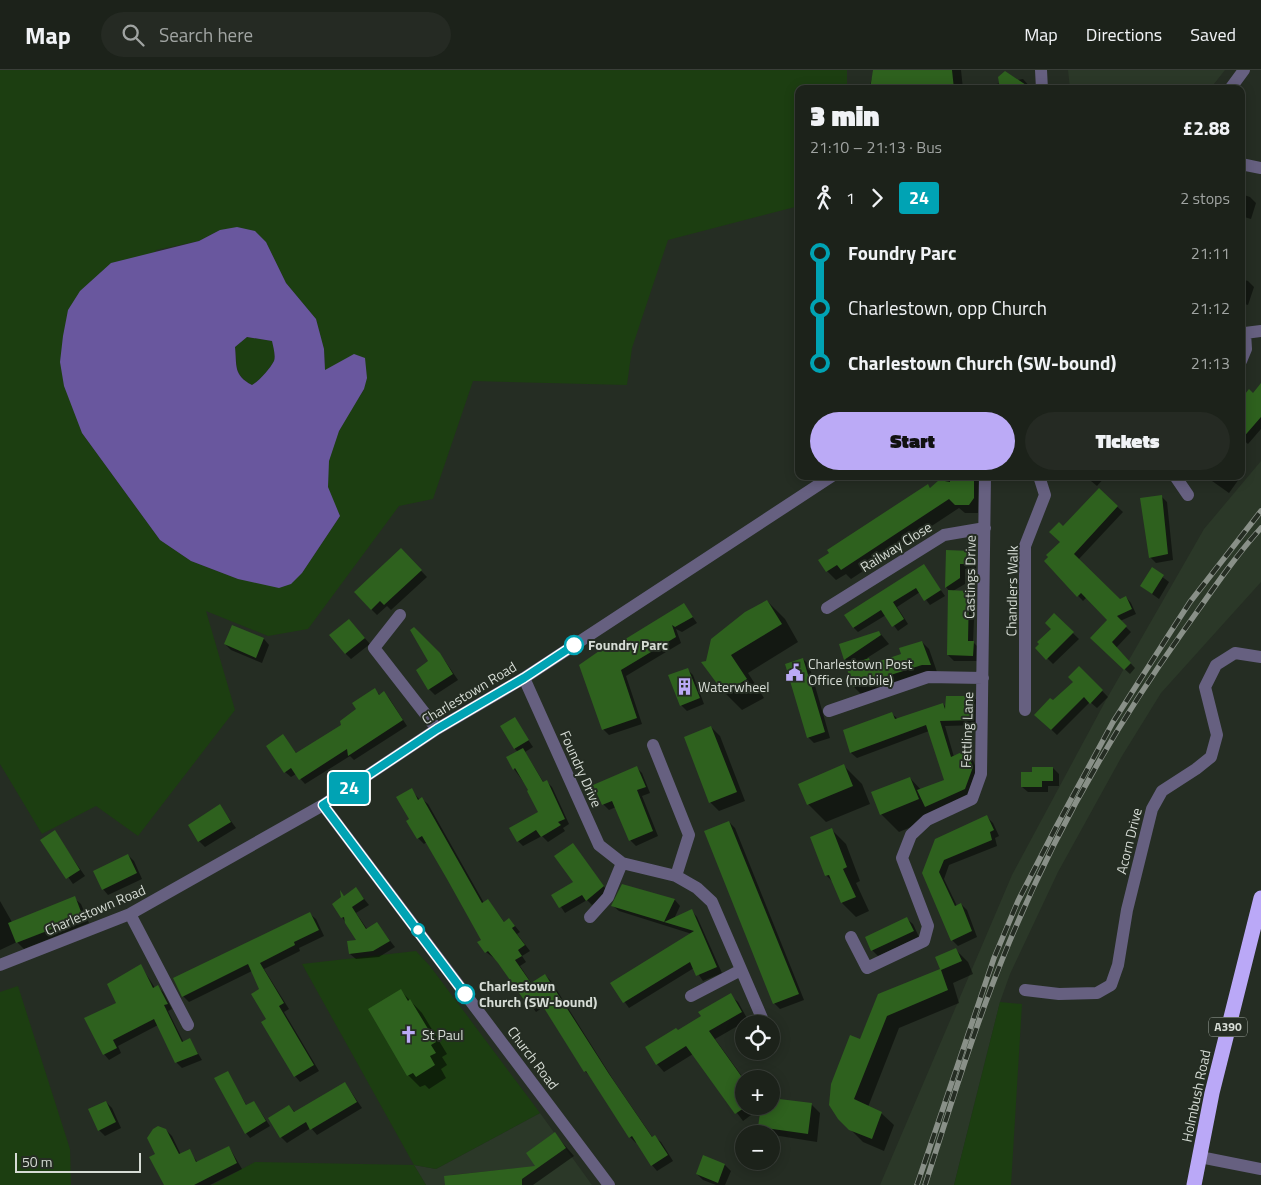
<!DOCTYPE html>
<html lang="en">
<head>
<meta charset="utf-8">
<style>
  :root { --surface:#1c221a; --page:#252a23; --text:#f1f3f6; --muted:#a0a4a2; --line:#3a3f39; --accent:#bbaaf6 }
  body { margin:0; font-family:"Titillium Web",sans-serif; background:var(--page); color:var(--text); height:100vh; display:flex; flex-direction:column; font-size:19px; white-space:nowrap }
  * { box-sizing:border-box; margin:0 }
  p { font-size:16px; color:var(--muted) }
  .icon { flex:none; width:28px; height:28px; fill:none; stroke:currentColor; stroke-width:2; stroke-linecap:round; stroke-linejoin:round }
  .map { position:relative; flex:1; overflow:hidden }
  .panel { position:absolute; left:795px; top:15px; width:450px; height:395px; display:flex; flex-direction:column; background:var(--surface); border-radius:10px; box-shadow:0 2px 12px #0003,0 0 0 1px var(--line) }
  .panel>* { flex:none }
  .badge { padding:0 10px; border-radius:4px; font-size:18px; line-height:32px }
  .fabs { position:absolute; left:735px; top:945px; display:grid; gap:10px }
  .fabs a { display:grid; place-items:center; width:45px; height:45px; border-radius:50%; background:var(--surface); box-shadow:0 2px 12px #0003,0 0 0 1px var(--line); font-size:25px }
  .scale { position:absolute; left:15px; bottom:12px; width:126px; box-sizing:border-box; padding-left:5px; border:2px solid #d6dcd5; border-top:0; font-size:14px; line-height:18px; white-space:nowrap; color:#d6dcd5; -webkit-text-stroke:4px #252d23; paint-order:stroke }
  .map>.badge { position:absolute; translate:-50% -50%; box-shadow:0 0 0 2px #fff }
  .legs { display:flex; align-items:center; gap:8px; height:55px; padding:0 15px; font-size:16px }
  .legs p { margin-inline-start:auto }
  .head { display:flex; align-items:center; justify-content:space-between; height:85px; padding:0 15px }
  h1 { font-size:28px; font-weight:800; line-height:38px }
  .cta { display:flex; gap:10px; margin-top:auto; padding:10px 15px }
  .cta a { flex:1; height:58px; border-radius:30px; background:var(--accent); color:#111; font-size:20px; font-weight:800; line-height:58px; text-align:center }
  .cta a+a { background:var(--page); color:var(--text) }
  ul { padding:0 15px; list-style:none }
  li { display:flex; align-items:center; gap:18px; height:55px; font-size:19px }
  li i { display:grid; place-items:center; width:8px; height:100%; margin:0 6px; background:currentColor }
  li i::after { content:''; width:12px; height:12px; margin:-6px; border:4px solid; border-radius:50%; background:var(--surface) }
  li p { margin-inline-start:auto }
  li:first-child i { background:linear-gradient(#0000 50%,currentColor 0) }
  li:last-child i { background:linear-gradient(currentColor 50%,#0000 0) }
  header { display:flex; align-items:center; gap:30px; box-sizing:border-box; height:70px; padding:0 25px; background:var(--surface); border-bottom:1px solid var(--line) }
  header strong { font-size:24px }
  nav { display:flex; gap:28px; margin-inline-start:auto; font-size:18px }
  .search { width:350px; height:45px; background:var(--page); display:flex; align-items:center; gap:12px; box-sizing:border-box; padding:0 18px; border-radius:28px; color:var(--muted); font-size:19px }
  .map>svg:first-child { display:block }
</style>
</head>
<body>
<header>
<strong>Map</strong>
<div class="search"><svg class="icon" aria-label="search" viewBox="0 0 24 24"><circle cx="10" cy="10" r="6"/><path d="M15 15l6 6"/></svg>Search here</div>
<nav><a>Map</a><a>Directions</a><a>Saved</a></nav>
</header>
<div class="map">
<svg width="1261" height="1115" viewBox="0 0 1261 1115">
  <rect width="100%" height="100%" fill="#252d23"/>
  <!-- built -->
  <path fill="#2b3828" d="M1068 0H1225L1210 19H1070Z
    M1261 391V512L1161 623 1122 686 1058 802 1010 904 1000 932 954 1115H880L1012 805 1106 630 1204 459Z
    M540 1043 592 1115H522L520 1098 452 1105 453 1115H426L414 1095 436 1099Z"/>
  <!-- green -->
  <path fill="#1c3e11" fill-rule="evenodd" d="M0 0H847V19H799V136L668 170 632 278 627 315 473 311 433 429 399 436 308 559 268 566 206 541 235 640 138 766 96 736 42 764 0 694ZM220 160 266 172 286 213 316 249 324 279 325 301 364 320C347 344 321 386 328 417 330 427 336 437 340 446L302 503 238 509 191 491 160 470 82 363 156 180 199 171Z
    M247 267 272 271C273 276 276 286 274 291 270 299 259 311 252 315 233 304 238 296 235 277Z
    M416 881 430 896 540 1043 436 1099 414 1095 426 1115H212L255 1092 414 1095 302 894Z
    M18 916 70 1079 71 1115H0V922Z
    M1000 932 1022 934 1011 1115H954Z"/>
  <!-- water -->
  <path fill="#69579e" fill-rule="evenodd" d="M237 157 255 161 266 172 286 213 316 249 324 279 325 300 354 284 365 288 367 308 364 319 339 361 329 391 328 417 340 446 302 503 291 514 279 518 238 509 191 491 160 470 82 363 64 316 60 292 63 266 68 240 80 221 111 193 199 171 220 160ZM247 267 272 271C273 276 276 286 274 291 270 299 259 311 252 315 233 305 237 296 235 277Z"/>
  <!-- shadow -->
  <path fill="#0007" d="M874 0H961L963 19H869Z
    M1023 9 1032 19H991V15Z
    M1241 124 1250 127 1256 133 1251 149 1241 146Z
    M1241 209 1248 211 1254 217 1248 235 1241 233Z
    M1261 317V359L1248 374 1241 368Z
    M949 406 979 407 978 443H965L959 438 851 509 846 504 836 510 827 501 820 490 928 415 931 419 945 412Z
    M1085 406H1106L1097 416Z
    M1205 406H1236L1239 409 1229 423Z
    M1099 420 1123 442 1078 490 1120 530 1126 527 1131 533 1136 544 1120 551 1131 562 1116 578 1135 598 1130 604 1096 573 1109 550 1087 527 1083 531 1045 491 1061 472 1063 457Z
    M1161 426 1167 432 1173 490 1156 493 1150 487Z
    M401 480 427 507 391 540 387 536 377 545 355 523Z
    M947 481 971 482 976 488V499H965V514L953 521 969 522 975 528 973 572 979 578V591H954L948 585 949 521 946 517Z
    M923 495 945 526 930 535 920 522 897 537 908 554 898 561 886 545 858 562 853 557Z
    M1152 499 1169 512 1159 529 1141 516Z
    M767 531 785 549 798 572 748 603 764 628 742 640 725 623 703 593 707 591Z
    M684 535 697 553 682 562 676 559 681 573 626 606 642 654 609 665 603 659 612 574 615 577Z
    M1054 545 1079 569 1053 594 1037 578 1053 559Z
    M354 556 370 574 351 589 345 583Z
    M233 557 264 569 269 575 262 593 231 580 225 574Z
    M414 559 445 591 458 610 435 625 429 619 430 592Z
    M879 562 889 574 867 588 873 594 902 585 922 572 929 579 937 602 861 624 854 617 848 597 852 595 845 589Z
    M803 589 809 595 830 668 814 673 808 667Z
    M1079 597 1108 627 1097 638 1090 632 1057 665 1036 645 1075 612Z
    M687 599 693 605 704 634 687 641 681 635Z
    M375 620 380 625 384 623 389 628 407 656 354 690 350 686 305 714 296 704 291 707 285 702 268 676 283 666 297 684 342 656Z
    M973 627 979 632V655L945 656 954 687 966 682 972 688 978 703 970 724 936 747 899 762 881 744 910 708 921 720 945 711 929 661 857 688 851 683 845 661 892 644 898 649 943 634 947 638Z
    M514 649 533 677 525 682 544 713 547 712 552 717 569 754 563 758 565 761 548 772 542 766 523 776 518 771 540 743 530 721 514 699 518 682 515 679Z
    M711 657 720 666 745 731 719 741 710 732Z
    M844 696 862 714 870 734 826 752 808 734Z
    M637 698 642 703 650 723 642 726 658 766 636 776 630 770 616 737 609 740 603 734Z
    M1053 698 1059 704V716H1048V722H1028L1022 717 1033 703Z
    M411 720 420 730 422 729 428 734 484 833 488 830 505 853 515 856 520 862 517 864 530 881 522 886 526 892 520 896 532 914 545 905 551 911 614 1011 653 1068 655 1067 661 1072 673 1091 657 1101 652 1095 637 1072 636 1073 630 1067 591 1007 585 1001 545 936 536 942 499 892 486 882 482 870 427 772 424 774 418 768 408 751 411 749Z
    M220 736 236 758 205 777 199 771Z
    M987 747 993 753 999 766 995 768 997 776 949 795 944 809 957 836 961 834 967 840 977 867 958 876 952 870 924 803Z
    M729 752 735 758 804 930 780 939 774 933Z
    M832 760 846 774 860 811 856 813 869 841 856 847 842 833 833 812 826 805Z
    M54 762 85 806 73 814 42 770Z
    M573 775 608 822 592 835 587 830 565 843 553 825 574 812Z
    M128 785 134 791 142 809 108 825 103 819Z
    M623 815 675 830 680 836 674 849 692 841 697 847 722 903 703 911 694 898 629 938 612 914 692 864 619 841 613 836Z
    M356 819 369 835 356 843 367 859 377 854 395 877 379 887 356 889 350 884 358 871 342 847V824L345 827Z
    M74 828 81 834 89 853 24 879 17 872 0 880V831L12 852Z
    M310 844 316 849 324 866 299 878 300 881 264 899 289 939 284 942 319 1001 300 1012 295 1006 267 949 261 919 252 901 189 932 183 926Z
    M907 849 913 854 919 867 878 886 872 880Z
    M956 880 968 892 973 904 953 913 959 933 899 958 868 1037 881 1043 894 1055 884 1081 863 1072 839 1048 832 1014 851 966 861 971 879 925 942 899Z
    M141 896 155 918 158 917 163 922 172 939 168 941 184 973 190 970 202 990 182 998 177 993 158 955 118 976 121 983 109 990 104 984 118 933Z
    M401 921 422 943 447 984 442 987 447 995 441 999 446 1008 429 1019 425 1015 420 1017 408 1005Z
    M730 925 738 932 748 950 715 969 744 1009V1036L811 1034 820 1043 817 1072 767 1064 759 1057 762 1037 743 1051 693 984 664 1002 657 994 678 962 702 947Z
    M227 1002 247 1036 254 1032 270 1056 250 1068 246 1063Z
    M345 1013 362 1038 317 1065 311 1058 287 1073 281 1067 289 1036 296 1043Z
    M106 1032 112 1038 121 1058 105 1066 99 1060Z
    M166 1060 172 1066 181 1085 189 1081 198 1093 229 1077 242 1099 210 1115H165L157 1084Z
    M555 1064 574 1086 533 1115H454L538 1097Z
    M704 1087 725 1095 731 1101 725 1115H716L703 1110 697 1104Z"/>
  <!-- building -->
  <path fill="#2e611e" d="M873 0H952L954 19H870Z
    M1005 1 1032 19H1000L998 7Z
    M1261 313V347L1241 370V329L1249 319 1253 323Z
    M950 406H974V428L969 435H955L949 429 841 500 837 495 826 502 818 490 829 483 827 480 928 414 930 418 939 410 950 412Z
    M1099 418 1118 436 1074 484 1120 529 1126 526 1132 539 1117 546 1127 556 1112 572 1131 593 1124 600 1090 568 1107 550 1081 523 1077 527 1044 491 1048 487 1046 485 1060 472 1049 462 1059 452 1063 456Z
    M1162 425 1168 484 1149 488 1140 428Z
    M401 478 422 500 384 535 380 531 371 540 354 522Z
    M946 480 971 481V494H960V508L945 518Z
    M924 494 941 520 924 531 916 518 893 532 904 549 892 557 881 540 853 558 844 545Z
    M1152 497 1164 505 1152 524 1140 516Z
    M948 520 969 521 968 571H974L973 586 947 585Z
    M767 530 782 554 731 585 747 609 724 623 701 592 706 591 711 569 745 542Z
    M684 533 693 547 675 557 672 555 676 567 621 600 637 648 602 660 579 595 612 572 614 576Z
    M1054 543 1074 562 1046 590 1035 578 1039 574 1037 572 1051 559 1045 553Z
    M349 549 365 568 345 584 329 565Z
    M232 555 264 568 256 588 224 574Z
    M414 557 440 583 453 604 428 620 416 600 428 591 410 560Z
    M879 561 881 565 844 590 839 574Z
    M922 571 931 595H922L853 617 846 596 869 588 871 594 901 584 899 578Z
    M803 588 825 662 807 668 785 594Z
    M1079 596 1103 620 1090 634 1084 627 1051 660 1034 645 1050 628 1053 630 1073 612 1068 607Z
    M688 598 700 628 680 636 668 605Z
    M375 618 379 625 384 621 403 650 348 686 347 679 299 710 291 698 284 703 266 676 283 664 296 683 341 655 340 651 356 639 352 633Z
    M946 626H974V650L940 651 951 687 966 680 973 697 965 719 925 737 917 720 944 710 926 655 850 683 843 660 892 642 895 649 943 633 945 639Z
    M515 647 529 670 514 679 500 656Z
    M711 656 737 722 709 733 684 667Z
    M523 678 543 712 547 710 565 749 558 752 561 755 541 767 536 760 517 772 509 758 538 742 527 721 528 720 515 698 513 700 506 687Z
    M844 694 853 716 807 735 798 714Z
    M637 696 646 717 637 720 653 761 629 771 612 731 602 735 593 715Z
    M1032 697H1053V711H1042V717H1021V702H1032Z
    M910 707 919 729 880 745 871 722Z
    M412 718 418 730 422 727 482 833 488 829 504 852 509 848 515 856 512 858 525 875 518 880 522 886 515 890 531 913 545 904 609 1004 652 1067 655 1065 668 1085 651 1096 632 1066 629 1068 586 1001 584 1002 539 930 529 937 498 893 488 881 485 883 477 872 481 870 447 809 422 766 417 769 406 751 409 749 396 727Z
    M220 734 231 752 198 772 188 755Z
    M987 745 994 760 990 762 992 770 944 790 939 802 955 836 961 833 972 861 951 871 922 803 935 769Z
    M729 751 799 924 773 934 704 761Z
    M832 758 847 797 843 799 856 827 841 833 829 805 825 806 810 767Z
    M55 760 80 800 66 809 40 770Z
    M573 773 604 816 586 831 582 825 559 838 551 825 573 812 554 786Z
    M128 784 137 803 102 820 93 801Z
    M622 814 675 829 664 852 692 839 717 897 696 906 690 892 623 933 610 913 694 861 611 836Z
    M356 817 364 829 352 837 366 859 377 852 390 871 373 881 349 884 347 871 356 870 345 853 344 847 341 848 332 834 341 827 340 820 344 826Z
    M75 826 83 847 16 873 8 853Z
    M310 842 319 860 294 872 295 875 260 893 284 933 279 936 314 995 294 1007 261 952 266 949 251 924 259 919 248 894 182 927 173 908Z
    M907 847 914 861 871 881 865 867Z
    M956 878 962 891 941 900 948 920 887 946 854 1029 882 1042 872 1069 849 1060 838 1049 829 1035 831 1014 850 965 860 969 878 924 940 899 935 887Z
    M141 894 153 918 158 915 168 934 164 935 182 972 190 968 198 984 175 993 154 949 113 970 117 978 103 985 84 948 116 933 107 914Z
    M401 919 408 931 410 929 436 972 431 975 436 983 430 986 435 995 416 1007 413 1003 407 1006 368 939Z
    M731 923 742 942 709 961 744 1010V1038L735 1044 686 976 656 995 645 977 676 958 678 960 701 946 698 942Z
    M228 1001 246 1035 254 1031 266 1051 245 1064 214 1008Z
    M345 1012 357 1032 310 1060 306 1052 280 1068 268 1048 289 1035 294 1042Z
    M771 1028 812 1033 808 1064 758 1057 761 1036H771Z
    M106 1031 116 1052 98 1061 88 1039Z
    M158 1056 166 1059 179 1084 190 1079 196 1092 229 1076 237 1093 194 1115H164L149 1087 155 1084 147 1068 153 1059Z
    M555 1062 566 1078 522 1109V1115H445L444 1106 535 1096 526 1083Z
    M703 1085 725 1094 718 1113 696 1104Z"/>
  <g fill="none" stroke-linecap="round" stroke-linejoin="round">
    <!-- minor -->
    <path stroke="#666080" stroke-width="12" d="M1041 0 1042 19
      M1230 19 1244 0
      M1241 94 1261 98
      M1241 291 1246 279 1245 263 1261 261
      M1175 406 1188 425
      M827 538 944 465 985 458
      M400 545 374 578 437 659
      M524 608 599 775 622 793 676 806 697 818 712 832 762 948
      M1025 640V476L1045 425 1039 406
      M829 641 928 607 983 608
      M653 675 689 765 676 806
      M323 735 609 1115
      M130 844 188 955
      M590 847 608 827 622 793
      M851 867 867 898 924 871 928 856 902 788 911 765 927 750 972 729 981 704 985 406
      M0 895 130 844 323 735 437 659 524 608 832 406
      M1025 920 1059 924 1097 923 1111 915 1118 895 1127 840 1152 739 1162 721 1196 699 1211 687 1217 665 1205 617 1216 595 1235 583 1261 587
      M691 926 741 900
      M1200 1087 1261 1099"/>
    <!-- highway -->
    <path stroke="#baa8f7" stroke-width="15" d="M1194 1115 1212 1023 1261 828"/>
    <defs>
      <path id="rail" d="M917 1115 994 888 1018 831 1056 757 1113 652 1175 555 1190 532 1261 441
        M925 1115C949 1041 973 962 1002 890 1048 775 1110 664 1182 563 1207 528 1232 490 1261 458"/>
    </defs>
    <!-- rail casing -->
    <use href="#rail" stroke="#899088" stroke-width="5.5"/>
    <!-- rail -->
    <use href="#rail" stroke="#252d23" stroke-width="4" stroke-dasharray="11" stroke-linecap="butt"/>
  </g>
  <g fill="none" stroke-linecap="round" stroke-linejoin="round">
    <defs>
      <path id="line-1" d="M465 924 323 735 437 659 524 608 574 575"/>
    </defs>
    <!-- line-1 casing -->
    <use href="#line-1" stroke="#fff" stroke-width="11"/>
    <!-- line-1 -->
    <use href="#line-1" stroke="#00a3b4" stroke-width="8"/>
  </g>
  <!-- icons -->
  <defs>
    <symbol id="civic-bare" viewBox="-9 -9 18 18"><path d="M-.6-6.5H3V-4.5H.6V-3L4-1V1h2V6H-6V1h2V-1L-.6-3ZM-1.2 2.5V6h2.4V2.5Z" fill="#bbaaf6" stroke="#252d23" stroke-width="2.5" paint-order="stroke"/></symbol>
    <symbol id="building-bare" viewBox="-9 -9 18 18"><path d="M-4-6H4V6H1V3H-1V6H-4ZM-2.5-4.3h1.7v1.8h-1.7ZM.8-4.3h1.7v1.8H.8ZM-2.5-1h1.7V.8h-1.7ZM.8-1h1.7V.8H.8Z" fill="#bbaaf6" stroke="#252d23" stroke-width="2.5" paint-order="stroke"/></symbol>
    <symbol id="church-bare" viewBox="-9 -9 18 18"><path d="M-1.2-6h2.4v3.5h3.3v2.4h-3.3V6h-2.4V-.1h-3.3v-2.4h3.3Z" fill="#bbaaf6" stroke="#252d23" stroke-width="2.5" paint-order="stroke"/></symbol>
  </defs>
  <g fill-rule="evenodd">
    <use href="#civic-bare" x="782" y="590" width="25" height="25"/>
    <use href="#building-bare" x="672" y="604" width="25" height="25"/>
    <use href="#church-bare" x="396" y="952" width="25" height="25"/>
  </g>
  <!-- markers -->
  <g fill="#fff" stroke="#00a3b4" stroke-width="2.5">
    <circle cx="574" cy="575" r="9"/>
    <circle cx="418" cy="860" r="6"/>
    <circle cx="465" cy="924" r="9"/>
  </g>
  <g text-anchor="middle" stroke-width="4" stroke-linejoin="round" paint-order="stroke">
    <!-- shield labels -->
    <rect fill="#252d23" stroke="#a1a8a0" stroke-width="1" x="1209" y="947.5" width="38" height="19" rx="4"/>
    <g font-size="12" font-weight="bold" fill="#d6dcd5">
      <text x="1228" y="961">A390</text>
    </g>
    <!-- street labels -->
    <g font-size="14" fill="#d6dcd5" stroke="#252d23">
      <text transform="translate(896 477) rotate(-32)" y="5">Railway Close</text>
      <text transform="translate(970 507) rotate(-89)" y="5">Castings Drive</text>
      <text transform="translate(1012 521) rotate(-89)" y="5">Chandlers Walk</text>
      <text transform="translate(469 623) rotate(-31)" y="5">Charlestown Road</text>
      <text transform="translate(967 660) rotate(-88)" y="5">Fettling Lane</text>
      <text transform="translate(581 699) rotate(66)" y="5">Foundry Drive</text>
      <text transform="translate(1129 771) rotate(-76)" y="5">Acorn Drive</text>
      <text transform="translate(95 840) rotate(-23)" y="5">Charlestown Road</text>
      <text transform="translate(533 988) rotate(53)" y="5">Church Road</text>
      <text transform="translate(1196 1026) rotate(-78)" y="5">Holmbush Road</text>
    </g>
    <!-- stop labels -->
    <g font-size="14" font-weight="bold" fill="#d6dcd5" stroke="#252d23" text-anchor="start">
      <text x="588" y="580">Foundry Parc</text>
      <text x="479" y="921">Charlestown<tspan x="479" dy="16">Church (SW-bound)</tspan></text>
    </g>
    <!-- poi labels -->
    <g font-size="14" fill="#d6dcd5" stroke="#252d23" text-anchor="start">
      <text x="808" y="599">Charlestown Post<tspan x="808" dy="16">Office (mobile)</tspan></text>
      <text x="698" y="622">Waterwheel</text>
      <text x="422" y="970">St Paul</text>
    </g>
  </g>
</svg>
<div class="fabs">
<a><svg class="icon" aria-label="locate" viewBox="0 0 24 24"><circle cx="12" cy="12" r="6"/><path d="M12 2v4M12 18v4M2 12h4M18 12h4"/></svg></a>
<a>+</a>
<a>−</a>
</div>
<div class="scale">50 m</div>
<b class="badge" style="left:349px;top:718px;background:#00a3b4;color:#fff">24</b>
<section class="panel">
<div class="head"><div><h1>3 min</h1><p>21:10 – 21:13 · Bus</p></div><b>£2.88</b></div>
<div class="legs"><svg class="icon" aria-label="walk" viewBox="0 0 24 24"><circle cx="13" cy="4" r="2"/><path d="M13 8l-2 6 4 7M11 14l-3 7M7 12l3-4h3l4 4"/></svg>1<svg class="icon" aria-label="forward" viewBox="0 0 24 24"><path d="M9 5l7 7-7 7"/></svg><b class="badge" style="background:#00a3b4;color:#fff">24</b><p>2 stops</p></div>
<ul>
<li><i style="color:#00a3b4"></i><b>Foundry Parc</b><p>21:11</p></li>
<li><i style="color:#00a3b4"></i><span>Charlestown, opp Church</span><p>21:12</p></li>
<li><i style="color:#00a3b4"></i><b>Charlestown Church (SW-bound)</b><p>21:13</p></li>
</ul>
<div class="cta"><a>Start</a><a>Tickets</a></div>
</section>
</div>
</body>
</html>
